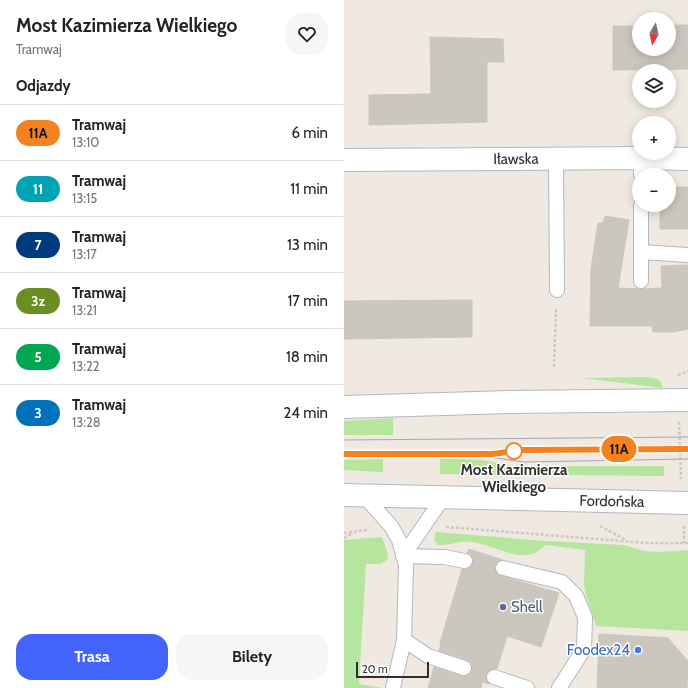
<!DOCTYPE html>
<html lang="pl">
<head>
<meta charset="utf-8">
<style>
  :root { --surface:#fff; --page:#f6f6f6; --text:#222; --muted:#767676; --line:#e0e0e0; --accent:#4264fb }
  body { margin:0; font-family:Cabin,sans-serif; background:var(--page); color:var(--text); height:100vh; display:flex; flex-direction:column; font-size:15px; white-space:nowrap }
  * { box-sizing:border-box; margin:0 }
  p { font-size:13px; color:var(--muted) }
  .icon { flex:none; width:22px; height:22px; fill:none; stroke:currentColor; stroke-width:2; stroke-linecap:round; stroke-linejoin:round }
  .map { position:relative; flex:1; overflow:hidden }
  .sheet { display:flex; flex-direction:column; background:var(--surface); width:344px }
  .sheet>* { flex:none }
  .badge { padding:0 8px; border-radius:13px; font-size:14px; line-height:26px }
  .needle { width:26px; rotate:189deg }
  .buttons { position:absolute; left:288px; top:12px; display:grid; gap:8px }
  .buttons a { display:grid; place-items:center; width:44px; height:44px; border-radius:50%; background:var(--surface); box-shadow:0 2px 10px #0003; font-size:20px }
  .scale { position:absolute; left:12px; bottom:10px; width:73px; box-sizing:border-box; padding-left:4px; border:2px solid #2e2e2e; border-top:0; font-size:11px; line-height:14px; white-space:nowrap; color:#2e2e2e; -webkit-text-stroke:3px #fff; paint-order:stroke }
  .map>.badge { position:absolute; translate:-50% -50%; box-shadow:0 0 0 2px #fff }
  h2 { padding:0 16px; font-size:15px; line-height:36px }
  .round { display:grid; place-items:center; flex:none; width:42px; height:42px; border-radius:16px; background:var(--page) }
  .headline { display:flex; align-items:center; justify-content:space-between; height:68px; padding:0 16px }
  h1 { font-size:19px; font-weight:800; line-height:30px }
  .cta { display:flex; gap:8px; margin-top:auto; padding:8px 16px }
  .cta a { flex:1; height:46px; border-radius:16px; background:var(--accent); color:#fff; font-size:16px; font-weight:800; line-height:46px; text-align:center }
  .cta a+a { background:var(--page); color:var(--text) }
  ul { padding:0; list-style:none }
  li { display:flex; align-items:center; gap:12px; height:56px; padding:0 16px; border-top:1px solid var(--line) }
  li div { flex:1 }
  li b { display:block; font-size:15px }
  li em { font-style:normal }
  li .badge { min-width:44px; font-weight:700; text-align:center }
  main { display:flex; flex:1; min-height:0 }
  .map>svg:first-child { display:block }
</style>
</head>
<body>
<main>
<section class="sheet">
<div class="headline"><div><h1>Most Kazimierza Wielkiego</h1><p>Tramwaj</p></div><a class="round"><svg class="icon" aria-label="heart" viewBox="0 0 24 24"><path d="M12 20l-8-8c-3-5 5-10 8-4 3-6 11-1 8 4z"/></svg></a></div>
<h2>Odjazdy</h2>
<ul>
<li><span class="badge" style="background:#f58220;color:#111">11A</span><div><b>Tramwaj</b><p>13:10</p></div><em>6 min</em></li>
<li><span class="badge" style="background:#00a3b4;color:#fff">11</span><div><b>Tramwaj</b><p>13:15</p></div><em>11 min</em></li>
<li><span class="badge" style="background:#003b80;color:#fff">7</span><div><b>Tramwaj</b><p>13:17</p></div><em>13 min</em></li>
<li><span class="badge" style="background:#6b8e23;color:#fff">3z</span><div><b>Tramwaj</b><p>13:21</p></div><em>17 min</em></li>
<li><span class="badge" style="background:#00a651;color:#fff">5</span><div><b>Tramwaj</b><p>13:22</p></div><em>18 min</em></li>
<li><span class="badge" style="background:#0072bc;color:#fff">3</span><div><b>Tramwaj</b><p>13:28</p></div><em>24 min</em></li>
</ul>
<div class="cta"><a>Trasa</a><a>Bilety</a></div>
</section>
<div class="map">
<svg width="344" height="688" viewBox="0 0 344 688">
  <rect width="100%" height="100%" fill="#efe9e1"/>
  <!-- green -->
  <path fill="#b6e59e" d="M300 377C309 378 317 377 319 388L238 378Z
    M49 418V435H0V421Z
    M96 458 138 460 170 466H320V476L96 474Z
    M39 459V472L0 470V460Z
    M92 532 201 541 280 545 300 551 315 552 344 550V631L252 626 242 595 240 585 241 550 201 545C183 568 151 545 128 542 116 540 106 546 94 545L90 540Z
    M38 537 44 554 43 560 37 564H22L15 684 39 688H0V540Z"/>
  <!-- building -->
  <path fill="#cbc7bf" stroke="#cbc5ba" d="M325 25H344V69L269 70V26H295V49H325Z
    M86 37 159 39 160 62H143V122L25 125V95L87 94Z
    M326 187H344V229H316V205H325Z
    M261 216 285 220 274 288 297 289 318 288 317 266 344 265V329L329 332H309L308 326H246L247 269 254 223H259Z
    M128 300V337L0 339V301Z
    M125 549 159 560 153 562 151 566 153 574 157 576 215 593 197 647 163 636 153 669H148L142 674V679L146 684 138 682 137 688H84L90 667 118 676 125 675 128 670 127 663 123 660 95 651 97 644 96 643 118 569H124L129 563V558L123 553Z
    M255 634 324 638 344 661 343 688H253Z"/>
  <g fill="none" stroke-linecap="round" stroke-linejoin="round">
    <defs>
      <path id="lane" d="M297 158V175
        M212 159 213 290
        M297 205V252L344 255
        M297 281V252
        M20 496 47 526 55 540 62 565 60 640 49 688
        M59 556 99 498
        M59 556 100 557 121 561
        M159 568 218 582 232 596 241 617 240 649 215 688
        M60 640 84 656 120 668
        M150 677 183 688"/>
      <g id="street">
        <path id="s1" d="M0 160 297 158 344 159"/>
      </g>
      <g id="secondary">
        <path d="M0 407 165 402 344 400"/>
        <path id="s2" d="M0 495 344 503"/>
      </g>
    </defs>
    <!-- lane casing -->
    <use href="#lane" stroke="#b4b7c1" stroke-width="16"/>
    <!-- street casing -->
    <use href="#street" stroke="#b4b7c1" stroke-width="24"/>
    <!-- secondary casing -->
    <use href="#secondary" stroke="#b4b7c1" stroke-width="24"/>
    <!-- path -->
    <path stroke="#c9c9c9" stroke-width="2.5" stroke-dasharray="3 2" stroke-linecap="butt" d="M210 367 212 309
      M334 375 344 371
      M335 422 337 479
      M256 526 282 540
      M340 526V543
      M102 527 303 543H344
      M0 533 23 530
      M0 538 9 533"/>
    <!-- lane -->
    <use href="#lane" stroke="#fff" stroke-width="14"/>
    <!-- street -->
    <use href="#street" stroke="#fff" stroke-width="22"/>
    <!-- secondary -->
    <use href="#secondary" stroke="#fff" stroke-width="22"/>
    <!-- tram -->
    <path stroke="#a3a6b8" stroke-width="1" d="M0 440 344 437
      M0 455 117 454H148L180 450 344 449
      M145 457 180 462 344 459"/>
  </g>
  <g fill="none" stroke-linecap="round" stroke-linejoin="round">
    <defs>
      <path id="line" d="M0 454H148L180 450 344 449"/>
    </defs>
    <!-- line casing -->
    <use href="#line" stroke="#fff" stroke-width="9"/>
    <!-- line -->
    <use href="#line" stroke="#f58220" stroke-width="6"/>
  </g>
  <!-- markers -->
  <circle fill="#fff" stroke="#f58220" stroke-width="2" cx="170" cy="451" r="8"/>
  <circle fill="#5c6f8a" stroke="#fff" stroke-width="1.5" cx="159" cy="607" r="4"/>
  <circle fill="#3f7fe0" stroke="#fff" stroke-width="1.5" cx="294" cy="650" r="4"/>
  <g text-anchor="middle" stroke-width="3" stroke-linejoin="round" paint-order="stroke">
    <!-- street labels -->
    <g font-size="15" fill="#2e2e2e" stroke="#fff">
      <text dy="5" stroke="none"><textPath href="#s1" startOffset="172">Iławska</textPath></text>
      <text dy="5" stroke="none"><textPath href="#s2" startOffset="268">Fordońska</textPath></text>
    </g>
    <!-- stop labels -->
    <g font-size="15" font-weight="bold" fill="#2e2e2e" stroke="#fff">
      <text x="170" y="475">Most Kazimierza<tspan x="170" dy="17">Wielkiego</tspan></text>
    </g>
    <!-- service labels -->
    <g font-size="15" fill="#4e5e75" stroke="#fff" text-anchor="start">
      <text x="167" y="612">Shell</text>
    </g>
    <!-- shop labels -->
    <g font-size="15" fill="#366cbe" stroke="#fff" text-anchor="end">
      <text x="286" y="655">Foodex24</text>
    </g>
  </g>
</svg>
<div class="buttons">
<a><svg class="needle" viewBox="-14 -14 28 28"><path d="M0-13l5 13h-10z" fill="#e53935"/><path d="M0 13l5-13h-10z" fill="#767676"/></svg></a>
<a><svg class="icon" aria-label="layers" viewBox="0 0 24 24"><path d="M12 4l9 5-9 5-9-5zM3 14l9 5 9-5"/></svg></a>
<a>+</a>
<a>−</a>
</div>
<div class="scale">20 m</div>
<b class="badge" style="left:275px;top:449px;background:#f58220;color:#111">11A</b>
</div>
</main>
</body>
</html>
